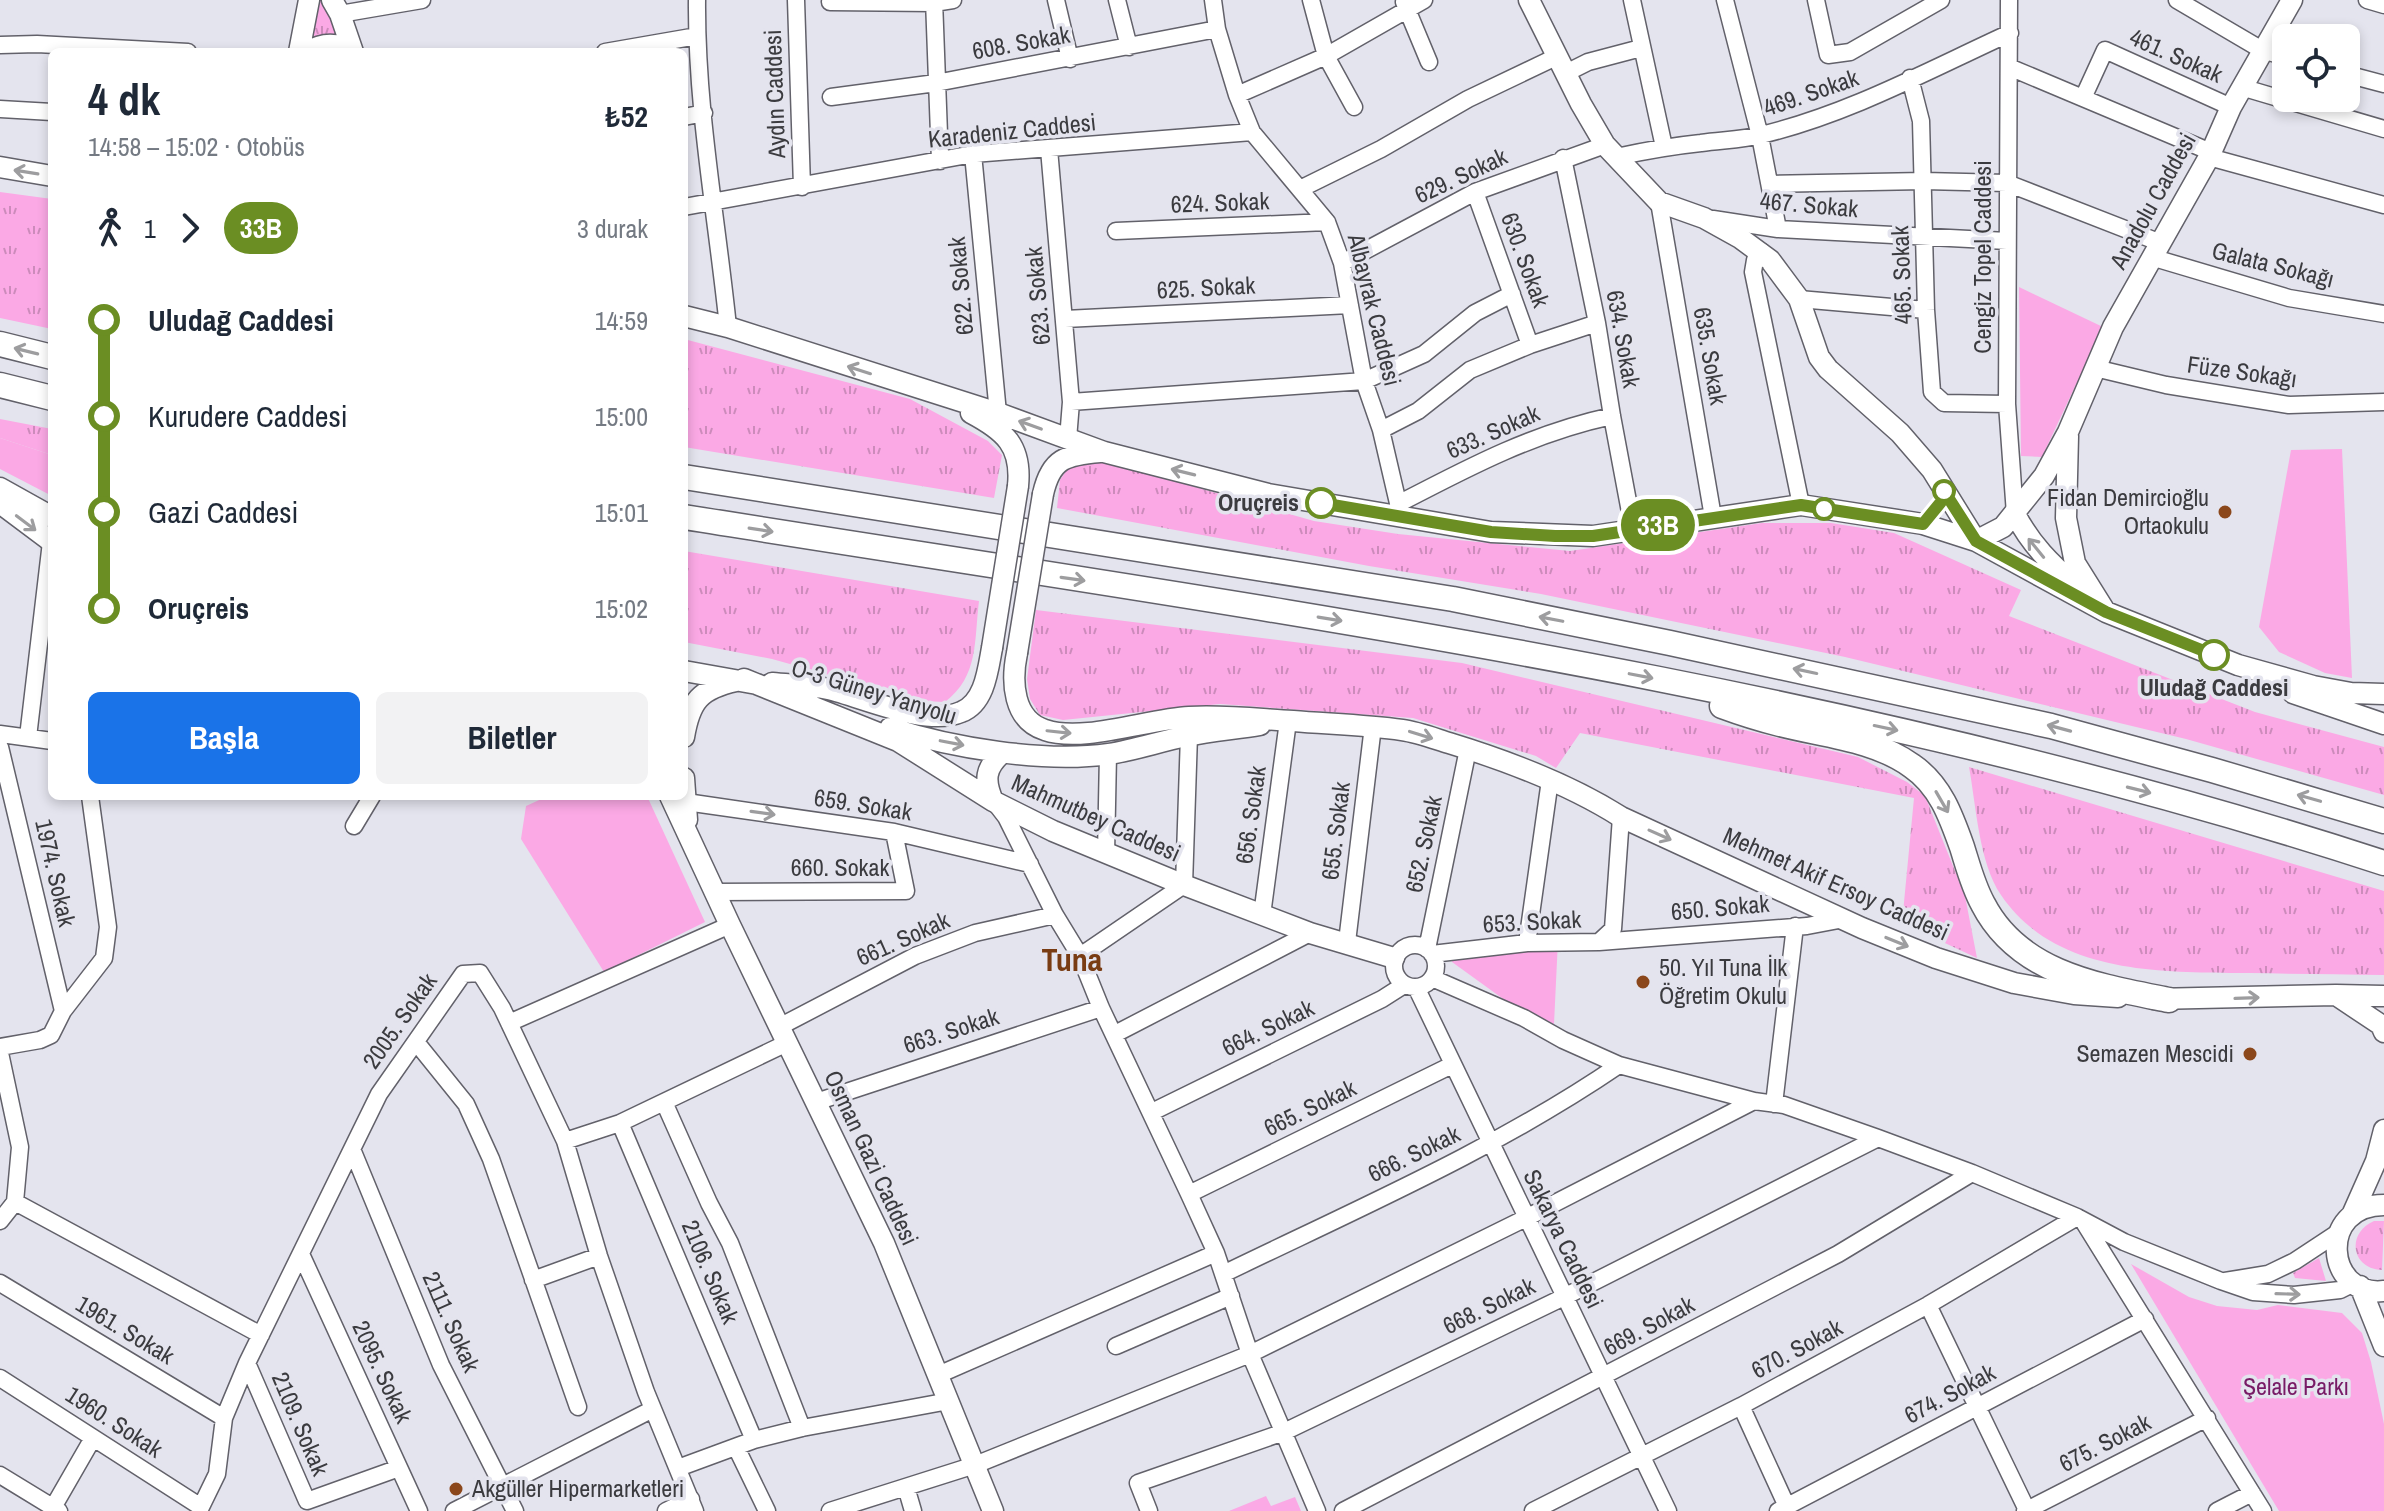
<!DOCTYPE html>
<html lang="tr">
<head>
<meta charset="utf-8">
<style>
  :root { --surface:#fff; --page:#f2f2f3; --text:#1f2937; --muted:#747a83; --accent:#1a73e8 }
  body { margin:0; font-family:"Archivo Narrow",sans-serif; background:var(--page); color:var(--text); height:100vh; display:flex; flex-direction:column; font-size:30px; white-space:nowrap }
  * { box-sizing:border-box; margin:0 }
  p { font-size:26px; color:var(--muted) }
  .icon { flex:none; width:44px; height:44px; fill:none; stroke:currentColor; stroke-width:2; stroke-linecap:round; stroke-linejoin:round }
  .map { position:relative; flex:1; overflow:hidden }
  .sheet { position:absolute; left:48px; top:48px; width:640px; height:752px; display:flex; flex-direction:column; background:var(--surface); border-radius:12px; box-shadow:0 4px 12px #0003 }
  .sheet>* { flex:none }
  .badge { padding:0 16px; border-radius:26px; font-size:28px; line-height:52px }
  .tools { position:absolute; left:2272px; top:24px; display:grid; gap:16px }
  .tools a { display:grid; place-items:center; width:88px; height:88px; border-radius:12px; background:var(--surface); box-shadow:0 4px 12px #0003; font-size:40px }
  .map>.badge { position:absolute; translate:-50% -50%; box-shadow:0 0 0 4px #fff }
  .legs { display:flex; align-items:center; gap:12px; height:88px; padding:0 40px; font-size:26px }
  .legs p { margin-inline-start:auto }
  .headline { display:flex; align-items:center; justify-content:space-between; height:136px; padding:0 40px }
  h1 { font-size:44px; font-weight:700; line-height:60px }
  .button { display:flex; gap:16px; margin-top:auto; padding:16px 40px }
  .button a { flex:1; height:92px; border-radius:12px; background:var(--accent); color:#fff; font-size:32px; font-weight:700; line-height:92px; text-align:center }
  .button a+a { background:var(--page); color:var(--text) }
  ul { padding:0 40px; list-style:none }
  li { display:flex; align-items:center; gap:28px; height:96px; font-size:30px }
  li i { display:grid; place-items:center; width:12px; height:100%; margin:0 10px; background:currentColor }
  li i::after { content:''; width:20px; height:20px; margin:-10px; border:6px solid; border-radius:50%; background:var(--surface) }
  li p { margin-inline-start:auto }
  li:first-child i { background:linear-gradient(#0000 50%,currentColor 0) }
  li:last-child i { background:linear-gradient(currentColor 50%,#0000 0) }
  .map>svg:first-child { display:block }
</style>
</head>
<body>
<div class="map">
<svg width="2384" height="1511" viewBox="0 0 2384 1511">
  <defs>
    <pattern id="grass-tufts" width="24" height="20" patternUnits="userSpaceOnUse" patternTransform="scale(2)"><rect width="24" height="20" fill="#fba9e5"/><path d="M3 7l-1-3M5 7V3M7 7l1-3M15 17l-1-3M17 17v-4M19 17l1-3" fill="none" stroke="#cc8bbb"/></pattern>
  </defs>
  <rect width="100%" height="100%" fill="#e4e4ee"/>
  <!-- grass -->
  <path fill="url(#grass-tufts)" d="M323 0 339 33 316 39 313 34 318 1Z
    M0 192 52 199V329L0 318Z
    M684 339 910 399 988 441 1002 455 994 498 684 447Z
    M0 419 52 429V455L0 438Z
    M1094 458 1314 521 1398 534 1570 551 1762 523H1831L1894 533 2021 590 2009 616 2255 712 2384 747V795L2186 739 1845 657 1541 594 1369 566 1057 508 1060 480 1070 465Z
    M684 551 979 601C974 641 979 676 945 702L922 701 772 659 684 642Z
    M1036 610 1462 663 1858 757 1907 782 1925 796 1965 896 1977 958 1902 923 1914 798 1580 733 1556 768 1536 756 1413 718 1220 704 1063 720 1040 715 1030 699 1027 679Z
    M1969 767 2384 891V975C2339 974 2295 974 2250 973 2164 972 2056 976 2001 895 1979 863 1976 805 1969 767Z
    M2374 1221H2384L2382 1270C2351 1269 2346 1233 2374 1221Z
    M2319 1258 2326 1281 2295 1278 2293 1273Z"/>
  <!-- park -->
  <path fill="#fba9e5" d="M2019 287 2103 327 2042 457 2021 456Z
    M0 438 52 455V496L0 469Z
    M2342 449 2352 678 2325 673 2279 652 2259 627 2291 450Z
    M548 796H647L705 922 604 972 521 839 526 806Z
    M1558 940 1554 1024 1506 1001 1452 962V946Z
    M2131 1264 2189 1297 2217 1306 2257 1310 2278 1305 2342 1313 2362 1333 2371 1362 2384 1424V1511H2279Z
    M1266 1496 1271 1506 1295 1497 1301 1511H1229Z"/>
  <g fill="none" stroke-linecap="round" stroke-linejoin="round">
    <defs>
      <path id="minor" d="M697 0C696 109 717 219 728 327
        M796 0 802 187
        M934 0 940 161
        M1056 0 1070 59
        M1117 0 1129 47
        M1213 0 1217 29 1237 95 1252 132 1327 222 1342 263 1364 381 1381 430 1401 516
        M1311 0 1326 56 1354 107
        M1632 0 1664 147
        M1725 0 1760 136 1778 229
        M1816 0 1828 55 1850 52 1941 0
        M2009 0 2007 404 2015 514
        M2177 0 2262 50 2286 57
        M2367 0 2384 5
        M830 2 934 3 953 0
        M1404 2 1429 62
        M340 14 422 0
        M0 45 37 44 188 52
        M605 52 697 36
        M2009 67 2211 152
        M1566 73 1588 62 1641 48
        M2346 74 2384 84
        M1910 78 1921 121 1926 310 1932 392 1944 403 2007 404
        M2241 87 2384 129
        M1237 95 1326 56 1424 0
        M831 97 936 83 1217 29
        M2083 98 2105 50 2231 107
        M0 109 52 112
        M684 117 704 113
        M1049 149 1071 402 1068 439
        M973 154 998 413
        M1616 157C1644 151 1672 146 1701 143 1721 140 1742 140 1761 135 1849 114 1929 70 2010 33
        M2209 157 2384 205
        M1563 158 1597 323 1612 416 1633 528
        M1770 184 1924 181 2007 183 2161 243
        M1300 189 1381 149 1468 99 1558 56
        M1475 192 1530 345
        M1659 202 1713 517
        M684 207 973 154 1252 132
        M1713 219 1778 229 2007 241
        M1116 231 1327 222
        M1762 252 1755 260 1753 272 1801 505
        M2151 257 2289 298 2384 314
        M1342 263 1475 192 1605 145
        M1799 299 1926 310
        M1065 319 1350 305
        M2095 368 2166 385 2289 405 2384 402
        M1071 402 1364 381 1424 354 1475 313 1512 294
        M1381 430 1418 411 1470 370 1530 345 1597 323
        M1398 504C1469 467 1533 433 1612 416
        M0 734 52 741
        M28 737 51 542
        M0 747 63 1011
        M686 802 894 832 1030 864
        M996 804 1006 817 1055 915 1080 956 1101 1008 1189 1194 1216 1253 1250 1354 1317 1511
        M354 826 372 796
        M1106 854 1108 754
        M714 892 906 891 894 832
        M1262 915 1288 721
        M1347 942 1373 726
        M1599 942 1807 926 1844 919
        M1527 943 1550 780
        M1394 966a21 21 0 1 1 42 0a21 21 0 1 1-42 0Z
        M1427 949 1468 749
        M1432 954 1527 943 1599 942 1613 929 1621 817
        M1080 956 1184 885 1189 735
        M1432 978 1524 1018 1563 1040 1619 1065 1754 1101 1784 1105 1878 1138 1972 1173 2077 1217 2124 1242 2221 1281 2253 1292 2294 1295 2340 1290 2354 1283
        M1416 987 1668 1511
        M509 1023 730 925
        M779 1027 915 956 975 933 1055 915
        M1115 1034 1310 933
        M416 1042 466 1104 491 1159 578 1407
        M0 1047 40 1040 51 1035 63 1011 104 958 108 927 90 796
        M0 1053 20 1147 15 1202 0 1221
        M664 1102 709 1203 730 1243 802 1428
        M816 1102 1101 1008
        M1774 1104 1795 926
        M1152 1112 1382 999 1404 985
        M620 1123 754 1440
        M565 1141 620 1123 787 1043
        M352 1149 441 1365 515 1511
        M1189 1194 1452 1065
        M15 1202 261 1335
        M2085 1224 2263 1511
        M301 1254 419 1511
        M1223 1274C1357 1209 1496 1149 1619 1065
        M533 1280 599 1256
        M2225 1281 2268 1274 2295 1261 2339 1232
        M0 1283 224 1418
        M1928 1305 2027 1510
        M1116 1346 1231 1296
        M247 1363 307 1501 399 1468
        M938 1375 1216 1253
        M0 1378 201 1507
        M1741 1406 1789 1511
        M736 1447 767 1511
        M678 1468 754 1440 802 1428 949 1401
        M0 1475 59 1511
        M906 1487 913 1511
        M51 1511 93 1438
        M199 1511 217 1474 224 1418 247 1363 379 1094 463 974 480 973 502 1008 565 1141 599 1256 646 1392 695 1511
        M454 1511 653 1409
        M666 1511 691 1499
        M830 1511 975 1465 1250 1354 1526 1218 1754 1101
        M1149 1511 1138 1483 1284 1432 1564 1297 1878 1138
        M1343 1511 1838 1254 1972 1173
        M1533 1511 1741 1406 1928 1305 2077 1217
        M1778 1511 2145 1319
        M2025 1511 2207 1418
        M2217 1511 2252 1493"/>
      <path id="major" d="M332 0 340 14 353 52
        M1529 0 1581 104 1605 145 1659 202 1704 218 1740 238 1770 260 1799 299 1819 357 1828 369 1900 433 1932 470 1976 541
        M299 52 309 0
        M307 52C322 43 337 42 352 52
        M0 167 52 176
        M684 316 728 327 998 413 1104 452 1268 494 1491 532 1593 536 1801 505 1923 524 1976 541 2106 612 2238 665 2313 686 2351 693 2384 694
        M971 413C1005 431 1022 446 1018 486
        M2068 436 2066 518 2075 563 2105 611
        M0 488 52 517
        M1043 494C1051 458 1066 455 1100 452
        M0 503 52 542
        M2015 514C2031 545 2051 564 2076 586
        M1976 541 2003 527 2044 476 2068 432 2113 327 2209 157 2231 107 2292 0
        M1017 653C1011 682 1013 720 1045 730 1083 743 1148 719 1189 717 1225 715 1258 719 1293 721 1329 724 1366 725 1402 730 1417 732 1433 738 1449 743 1508 761 1569 784 1621 817L1862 928 1936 958 2014 983 2074 994 2118 997
        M684 671 757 684
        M744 679 898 741 993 801 1053 831 1184 885 1310 933 1394 958
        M772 683C790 685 810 685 828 689 863 697 926 727 961 712 985 703 988 669 992 648
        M2293 693 2384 724
        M890 728C953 748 1043 763 1109 754 1135 750 1161 741 1187 736 1211 731 1236 729 1260 725
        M684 737C690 701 700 689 736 681
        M684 778 687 820
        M670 796 730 925 884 1243 993 1511
        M993 801C984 780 985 768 1002 753
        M2336 995 2381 1025 2384 1032
        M2154 999 2336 995 2384 996
        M2384 1205C2317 1205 2325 1298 2384 1291
        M2352 1215 2376 1161 2384 1130
        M2360 1286 2384 1346"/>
      <path id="highway" d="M0 344 52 357
        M0 385 52 398
        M684 477 1453 599 1670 643 2051 726 2212 770 2384 821
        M684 517C1255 608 1833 683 2384 863
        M1722 706C1741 713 1760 719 1780 724 1823 735 1875 739 1912 766 1940 785 1951 816 1962 847 1968 866 1973 886 1983 904 2019 974 2099 986 2169 1000"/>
    </defs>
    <!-- minor casing -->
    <use href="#minor" stroke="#62616a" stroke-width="19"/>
    <!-- major casing -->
    <use href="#major" stroke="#62616a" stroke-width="23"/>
    <!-- highway casing -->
    <use href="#highway" stroke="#62616a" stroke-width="27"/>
    <!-- minor -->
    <use href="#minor" stroke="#fff" stroke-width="16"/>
    <!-- major -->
    <use href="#major" stroke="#fff" stroke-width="20"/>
    <!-- highway -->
    <use href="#highway" stroke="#fff" stroke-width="24"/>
    <defs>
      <path id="major-bridge" d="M992 648 1018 486
        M1017 653 1043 494"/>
    </defs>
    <!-- major-bridge casing -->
    <use href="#major-bridge" stroke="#62616a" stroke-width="23" stroke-linecap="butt"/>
    <!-- major-bridge -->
    <use href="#major-bridge" stroke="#fff" stroke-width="20"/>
  </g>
  <!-- one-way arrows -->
  <defs><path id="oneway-shaft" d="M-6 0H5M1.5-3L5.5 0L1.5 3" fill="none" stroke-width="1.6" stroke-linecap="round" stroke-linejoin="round" transform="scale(2)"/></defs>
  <g stroke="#9d9d9f">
    <use href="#oneway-shaft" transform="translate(26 172) rotate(-171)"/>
    <use href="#oneway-shaft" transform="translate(26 351) rotate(-166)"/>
    <use href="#oneway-shaft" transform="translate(859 370) rotate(-162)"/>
    <use href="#oneway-shaft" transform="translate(1030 425) rotate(-160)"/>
    <use href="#oneway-shaft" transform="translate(1183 472) rotate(-166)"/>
    <use href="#oneway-shaft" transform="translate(26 523) rotate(37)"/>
    <use href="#oneway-shaft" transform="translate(761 530) rotate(9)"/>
    <use href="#oneway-shaft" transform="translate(2036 548) rotate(-129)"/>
    <use href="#oneway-shaft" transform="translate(1073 579) rotate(8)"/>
    <use href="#oneway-shaft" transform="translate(1330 619) rotate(9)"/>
    <use href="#oneway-shaft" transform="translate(1551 619) rotate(-169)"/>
    <use href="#oneway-shaft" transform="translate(1805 671) rotate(-168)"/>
    <use href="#oneway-shaft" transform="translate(1641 676) rotate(11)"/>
    <use href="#oneway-shaft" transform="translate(1886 728) rotate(12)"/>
    <use href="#oneway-shaft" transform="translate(2059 728) rotate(-165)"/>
    <use href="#oneway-shaft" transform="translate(1059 732) rotate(6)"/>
    <use href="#oneway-shaft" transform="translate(1421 735) rotate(17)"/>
    <use href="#oneway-shaft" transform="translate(952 743) rotate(11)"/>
    <use href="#oneway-shaft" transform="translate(2139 790) rotate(14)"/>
    <use href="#oneway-shaft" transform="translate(2309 798) rotate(-164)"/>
    <use href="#oneway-shaft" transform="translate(1942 802) rotate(60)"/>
    <use href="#oneway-shaft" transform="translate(763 813) rotate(8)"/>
    <use href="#oneway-shaft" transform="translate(1660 835) rotate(24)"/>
    <use href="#oneway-shaft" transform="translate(1897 942) rotate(22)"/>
    <use href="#oneway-shaft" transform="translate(2247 998) rotate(-2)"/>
    <use href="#oneway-shaft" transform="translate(2288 1294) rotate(2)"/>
  </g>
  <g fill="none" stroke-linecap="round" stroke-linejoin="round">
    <defs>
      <path id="line-1" d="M1321 503 1491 532 1555 536H1593L1801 505 1923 524 1941 502 1944 491 1976 541 2106 612 2214 655"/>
    </defs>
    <!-- line-1 casing -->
    <use href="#line-1" stroke="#fff" stroke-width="18"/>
    <!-- line-1 -->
    <use href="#line-1" stroke="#6b8e23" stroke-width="12"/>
  </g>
  <!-- markers -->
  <g fill="#fff" stroke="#6b8e23" stroke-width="4">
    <circle cx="1944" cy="491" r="10"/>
    <circle cx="1321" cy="503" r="14"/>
    <circle cx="1824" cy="509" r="10"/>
    <circle cx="2214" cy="655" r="14"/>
  </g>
  <g fill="#8b471b" stroke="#e4e4ee" stroke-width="3">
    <circle cx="2225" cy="512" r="8"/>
    <circle cx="1643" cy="982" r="8"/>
    <circle cx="2250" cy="1054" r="8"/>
    <circle cx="456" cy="1489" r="8"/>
  </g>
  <g text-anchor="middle" stroke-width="7" stroke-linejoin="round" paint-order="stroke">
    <!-- street labels -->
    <g font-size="24" fill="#3b3b3f" stroke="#e4e4ee">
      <text transform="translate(1021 43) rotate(-10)" y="8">608. Sokak</text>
      <text transform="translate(2176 56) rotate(24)" y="8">461. Sokak</text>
      <text transform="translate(1811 93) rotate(-19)" y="8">469. Sokak</text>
      <text transform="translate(775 94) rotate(-92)" y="8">Aydın Caddesi</text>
      <text transform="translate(1012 131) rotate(-6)" y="8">Karadeniz Caddesi</text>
      <text transform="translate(1461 176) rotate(-25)" y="8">629. Sokak</text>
      <text transform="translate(2153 201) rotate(-61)" y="8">Anadolu Caddesi</text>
      <text transform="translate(1220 203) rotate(-2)" y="8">624. Sokak</text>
      <text transform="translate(1809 205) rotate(5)" y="8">467. Sokak</text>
      <text transform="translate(1983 257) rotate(-90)" y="8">Cengiz Topel Caddesi</text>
      <text transform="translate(1525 260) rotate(70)" y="8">630. Sokak</text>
      <text transform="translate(2273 265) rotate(14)" y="8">Galata Sokağı</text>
      <text transform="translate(1902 275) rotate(-92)" y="8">465. Sokak</text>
      <text transform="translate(961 286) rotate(-95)" y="8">622. Sokak</text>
      <text transform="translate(1206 288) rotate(-3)" y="8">625. Sokak</text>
      <text transform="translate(1038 296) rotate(-95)" y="8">623. Sokak</text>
      <text transform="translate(1374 310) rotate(76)" y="8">Albayrak Caddesi</text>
      <text transform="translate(1623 339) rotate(80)" y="8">634. Sokak</text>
      <text transform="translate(1710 356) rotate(80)" y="8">635. Sokak</text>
      <text transform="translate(2242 372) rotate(8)" y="8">Füze Sokağı</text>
      <text transform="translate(1493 432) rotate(-24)" y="8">633. Sokak</text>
      <text transform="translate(874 692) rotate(17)" y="8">O-3 Güney Yanyolu</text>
      <text transform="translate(863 805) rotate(9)" y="8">659. Sokak</text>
      <text transform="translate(1251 815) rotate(-82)" y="8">656. Sokak</text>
      <text transform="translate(1096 818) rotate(24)" y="8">Mahmutbey Caddesi</text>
      <text transform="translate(1336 831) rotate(-83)" y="8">655. Sokak</text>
      <text transform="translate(1424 844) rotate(-78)" y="8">652. Sokak</text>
      <text x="840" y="876">660. Sokak</text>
      <text transform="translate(55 873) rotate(77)" y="8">1974. Sokak</text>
      <text transform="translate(1836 884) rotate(24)" y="8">Mehmet Akif Ersoy Caddesi</text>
      <text transform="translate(1720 908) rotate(-5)" y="8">650. Sokak</text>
      <text transform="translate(1532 922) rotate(-3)" y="8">653. Sokak</text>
      <text transform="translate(903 939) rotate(-24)" y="8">661. Sokak</text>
      <text transform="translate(400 1021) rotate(-55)" y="8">2005. Sokak</text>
      <text transform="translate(1268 1028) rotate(-26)" y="8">664. Sokak</text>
      <text transform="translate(951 1031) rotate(-18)" y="8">663. Sokak</text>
      <text transform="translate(1310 1108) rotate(-26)" y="8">665. Sokak</text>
      <text transform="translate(1414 1154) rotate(-26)" y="8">666. Sokak</text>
      <text transform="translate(871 1158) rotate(65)" y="8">Osman Gazi Caddesi</text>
      <text transform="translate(1563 1239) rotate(64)" y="8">Sakarya Caddesi</text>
      <text transform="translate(710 1272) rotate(67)" y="8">2106. Sokak</text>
      <text transform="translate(1489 1306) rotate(-26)" y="8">668. Sokak</text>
      <text transform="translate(451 1322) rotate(66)" y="8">2111. Sokak</text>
      <text transform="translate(1649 1326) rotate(-28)" y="8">669. Sokak</text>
      <text transform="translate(125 1330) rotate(31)" y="8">1961. Sokak</text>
      <text transform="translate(1797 1349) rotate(-28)" y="8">670. Sokak</text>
      <text transform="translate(382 1372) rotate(65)" y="8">2095. Sokak</text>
      <text transform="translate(1950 1394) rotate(-28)" y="8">674. Sokak</text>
      <text transform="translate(114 1422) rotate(33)" y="8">1960. Sokak</text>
      <text transform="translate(300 1424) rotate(67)" y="8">2109. Sokak</text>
      <text transform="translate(2105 1443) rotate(-27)" y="8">675. Sokak</text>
    </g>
    <!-- poi labels -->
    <g font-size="24" fill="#3b3b3f" stroke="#e4e4ee" text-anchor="end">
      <text x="2209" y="506">Fidan Demircioğlu<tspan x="2209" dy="28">Ortaokulu</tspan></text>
      <text x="1659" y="976" text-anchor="start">50. Yıl Tuna İlk<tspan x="1659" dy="28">Öğretim Okulu</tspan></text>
      <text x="2234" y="1062">Semazen Mescidi</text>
      <text x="472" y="1497" text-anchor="start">Akgüller Hipermarketleri</text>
    </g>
    <!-- stop labels -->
    <g font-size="24" font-weight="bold" fill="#3b3b3f" stroke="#e4e4ee" text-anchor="end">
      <text x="1299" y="511">Oruçreis</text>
      <text x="2214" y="696" text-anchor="middle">Uludağ Caddesi</text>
    </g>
    <!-- park labels -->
    <g font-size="24" fill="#781b66" stroke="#e4e4ee">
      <text x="2296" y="1395">Şelale Parkı</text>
    </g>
    <!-- district labels -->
    <g font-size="32" font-weight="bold" fill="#793c13" stroke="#e4e4ee">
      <text x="1072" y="971">Tuna</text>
    </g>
  </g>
</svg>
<div class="tools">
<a><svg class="icon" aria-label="locate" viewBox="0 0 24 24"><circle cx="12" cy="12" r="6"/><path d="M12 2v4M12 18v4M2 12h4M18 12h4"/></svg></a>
</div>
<b class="badge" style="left:1658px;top:525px;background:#6b8e23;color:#fff">33B</b>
<section class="sheet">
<div class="headline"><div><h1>4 dk</h1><p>14:58 – 15:02 · Otobüs</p></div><b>₺52</b></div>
<div class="legs"><svg class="icon" aria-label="walk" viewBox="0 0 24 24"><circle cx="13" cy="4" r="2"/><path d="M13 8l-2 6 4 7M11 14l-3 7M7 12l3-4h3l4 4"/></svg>1<svg class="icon" aria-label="forward" viewBox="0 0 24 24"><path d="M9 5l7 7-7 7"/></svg><b class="badge" style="background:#6b8e23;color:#fff">33B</b><p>3 durak</p></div>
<ul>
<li><i style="color:#6b8e23"></i><b>Uludağ Caddesi</b><p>14:59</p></li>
<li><i style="color:#6b8e23"></i><span>Kurudere Caddesi</span><p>15:00</p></li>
<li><i style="color:#6b8e23"></i><span>Gazi Caddesi</span><p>15:01</p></li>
<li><i style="color:#6b8e23"></i><b>Oruçreis</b><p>15:02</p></li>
</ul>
<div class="button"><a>Başla</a><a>Biletler</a></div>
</section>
</div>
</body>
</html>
